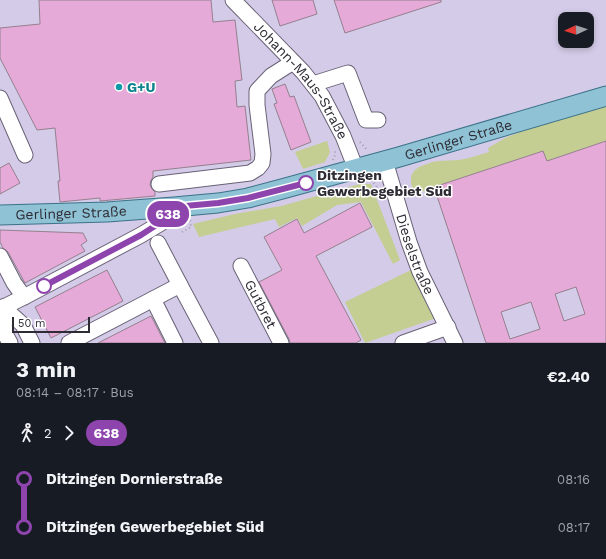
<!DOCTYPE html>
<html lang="en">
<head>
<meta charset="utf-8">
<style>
  :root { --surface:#171b24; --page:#20242c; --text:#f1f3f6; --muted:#9ea1a6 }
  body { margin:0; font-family:"Work Sans",sans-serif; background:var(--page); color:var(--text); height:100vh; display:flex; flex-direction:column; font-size:15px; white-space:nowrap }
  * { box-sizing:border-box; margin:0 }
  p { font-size:13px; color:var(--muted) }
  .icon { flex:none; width:22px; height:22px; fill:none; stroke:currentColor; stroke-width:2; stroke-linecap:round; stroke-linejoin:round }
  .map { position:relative; height:343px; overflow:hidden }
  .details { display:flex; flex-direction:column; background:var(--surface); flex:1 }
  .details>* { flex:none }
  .badge { padding:0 8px; border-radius:13px; font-size:14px; line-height:26px }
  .needle { width:26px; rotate:266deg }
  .fabs { position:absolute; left:558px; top:12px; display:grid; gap:8px }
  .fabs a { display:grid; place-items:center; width:36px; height:36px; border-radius:8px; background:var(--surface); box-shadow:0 2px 6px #0003; font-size:20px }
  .scale { position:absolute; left:12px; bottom:10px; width:78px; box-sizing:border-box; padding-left:4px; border:2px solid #2e2b34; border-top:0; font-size:11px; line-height:14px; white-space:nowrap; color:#2e2b34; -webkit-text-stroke:3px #fff; paint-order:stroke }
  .map>.badge { position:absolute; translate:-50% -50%; box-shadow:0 0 0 2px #fff }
  .legs { display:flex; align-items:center; gap:6px; height:44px; padding:0 16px; font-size:13px }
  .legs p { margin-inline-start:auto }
  .summary { display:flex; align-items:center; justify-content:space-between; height:68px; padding:0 16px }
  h1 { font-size:22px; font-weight:700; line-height:30px }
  ul { padding:0 16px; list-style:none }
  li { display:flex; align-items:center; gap:14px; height:48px; font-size:15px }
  li i { display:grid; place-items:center; width:6px; height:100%; margin:0 5px; background:currentColor }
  li i::after { content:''; width:10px; height:10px; margin:-5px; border:3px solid; border-radius:50%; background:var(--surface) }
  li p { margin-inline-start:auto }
  li:first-child i { background:linear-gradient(#0000 50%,currentColor 0) }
  li:last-child i { background:linear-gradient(currentColor 50%,#0000 0) }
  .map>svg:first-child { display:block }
</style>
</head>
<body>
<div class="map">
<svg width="606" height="343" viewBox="0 0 606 343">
  <rect width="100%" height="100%" fill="#e2daf1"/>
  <!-- built -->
  <path fill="#d4cbe8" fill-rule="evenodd" d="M0 0H606V343H0ZM565 19H587V41H565Z"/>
  <!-- green -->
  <path fill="#c5ce92" d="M606 101V141L547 161 543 151 434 187 414 195 411 182V176L414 171 419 167 432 162 439 161 459 160 469 158 489 152 488 148 505 138 515 134Z
    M327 141 330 152 325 162 303 169 295 152Z
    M360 184H371L400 260 393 264 361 202 337 205 302 226 297 218 279 227 275 219 199 237 193 224 235 214 281 206Z
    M413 269 439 317 365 343 345 302Z"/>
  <!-- building -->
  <path fill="#e6aad8" stroke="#94808f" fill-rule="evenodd" d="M39 0H211L213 22 235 20 242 80 235 81 237 107 245 106 251 160 153 171V177L151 180 150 185 152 189 155 192V196L100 201V198L60 202 58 181H60L55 128 37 130 0 58V28L40 24Z
    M272 0H313L317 14 280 26Z
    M334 0H441V2L345 33Z
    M285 84 290 97 294 96 311 142 291 150 274 104 277 103 272 89Z
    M606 141V343H486L434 187 543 151 547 161ZM576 287 585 314 564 321 555 294ZM531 302 540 329 510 339 501 312Z
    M9 163 20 183 0 194V168Z
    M360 203 372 227 316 256 361 340 356 343H290L289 339 259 282 282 270 264 237 297 219 304 233Z
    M0 230 83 233 87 241 81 245 85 251 25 283 8 252 3 248 0 242Z
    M107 270 123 301 51 338 35 307Z
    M151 316 165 343H98Z"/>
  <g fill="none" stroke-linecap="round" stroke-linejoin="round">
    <defs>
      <g id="minor">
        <path id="s1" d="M233 0 303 72 322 96 343 136 356 169"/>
        <path d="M313 84 348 73 366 120H378"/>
        <path d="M0 98 25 155"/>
        <path id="s2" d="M385 161 409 242 420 272 455 343"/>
        <path d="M159 184 250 173 258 168 262 163 263 154 257 105V91L271 76 293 62"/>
        <path d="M158 243 180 285"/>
        <path d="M0 256 14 283 24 297"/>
        <path id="s3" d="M241 266 281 343"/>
        <path d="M153 299 175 343"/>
        <path d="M3 307 23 325 32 343"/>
        <path d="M3 307 5 334 10 343"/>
        <path d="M0 309 24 297 141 235 161 223 174 207"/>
        <path d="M69 343 180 285 211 343"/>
        <path d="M403 343 448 327"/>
      </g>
      <g id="major">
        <path id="s4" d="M0 215 107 212 174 207 218 203 248 198 282 189 399 157 606 96"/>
      </g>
    </defs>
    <!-- minor casing -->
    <use href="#minor" stroke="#696276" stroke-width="17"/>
    <!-- major casing -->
    <use href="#major" stroke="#3c7289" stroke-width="21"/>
    <!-- path -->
    <path stroke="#a29cae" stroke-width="2" stroke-dasharray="1 3" stroke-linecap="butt" d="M360 142 368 151
      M333 160 335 155V149
      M371 180 375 184 380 192 381 191
      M182 232 191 227 190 219"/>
    <!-- minor -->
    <use href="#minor" stroke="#fff" stroke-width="15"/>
    <!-- major -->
    <use href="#major" stroke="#8ec2d4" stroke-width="19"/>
  </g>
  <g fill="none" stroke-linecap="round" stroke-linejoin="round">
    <defs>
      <path id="line-1" d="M44 286 141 235 161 222 174 207 218 203 248 198 306 183"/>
    </defs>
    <!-- line-1 casing -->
    <use href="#line-1" stroke="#fff" stroke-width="9"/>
    <!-- line-1 -->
    <use href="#line-1" stroke="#8e44ad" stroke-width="6"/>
  </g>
  <!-- markers -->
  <circle fill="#0f9aa8" stroke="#fff" stroke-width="1.5" cx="119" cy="87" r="4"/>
  <g fill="#fff" stroke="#8e44ad" stroke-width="2">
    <circle cx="306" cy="183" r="7"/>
    <circle cx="44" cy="286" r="7"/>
  </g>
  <g text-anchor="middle" stroke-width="3" stroke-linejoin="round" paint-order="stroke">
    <!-- street labels -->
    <g font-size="14" fill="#2e2b34" stroke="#fff">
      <text dy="5" stroke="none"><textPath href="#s1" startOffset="106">Johann-Maus-Straße</textPath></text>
      <text dy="5" stroke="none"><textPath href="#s4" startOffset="467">Gerlinger Straße</textPath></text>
      <text dy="5" stroke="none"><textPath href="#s4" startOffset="71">Gerlinger Straße</textPath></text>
      <text dy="5" stroke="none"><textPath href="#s2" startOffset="98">Dieselstraße</textPath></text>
      <text dy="5" stroke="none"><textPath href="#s3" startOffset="43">Gutbret</textPath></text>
    </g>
    <!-- culture labels -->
    <g font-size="14" font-weight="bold" fill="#0d838f" stroke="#fff" text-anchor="start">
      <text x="127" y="92">G+U</text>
    </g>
    <!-- stop labels -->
    <g font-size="14" font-weight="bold" fill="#2e2b34" stroke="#fff" text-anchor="start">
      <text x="317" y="180">Ditzingen<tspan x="317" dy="16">Gewerbegebiet Süd</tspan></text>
    </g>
  </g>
</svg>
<div class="fabs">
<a><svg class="needle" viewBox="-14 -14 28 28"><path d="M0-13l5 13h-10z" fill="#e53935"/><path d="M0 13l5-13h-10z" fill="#9ea1a6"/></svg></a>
</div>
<div class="scale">50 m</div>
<b class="badge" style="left:168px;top:214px;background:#8e44ad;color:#fff">638</b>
</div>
<section class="details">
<div class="summary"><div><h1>3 min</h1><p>08:14 – 08:17 · Bus</p></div><b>€2.40</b></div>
<div class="legs"><svg class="icon" aria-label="walk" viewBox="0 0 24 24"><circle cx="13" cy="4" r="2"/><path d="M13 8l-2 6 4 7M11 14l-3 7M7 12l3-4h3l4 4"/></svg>2<svg class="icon" aria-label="forward" viewBox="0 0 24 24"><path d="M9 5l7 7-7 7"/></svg><b class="badge" style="background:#8e44ad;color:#fff">638</b></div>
<ul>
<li><i style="color:#8e44ad"></i><b>Ditzingen Dornierstraße</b><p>08:16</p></li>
<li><i style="color:#8e44ad"></i><b>Ditzingen Gewerbegebiet Süd</b><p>08:17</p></li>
</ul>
</section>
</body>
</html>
